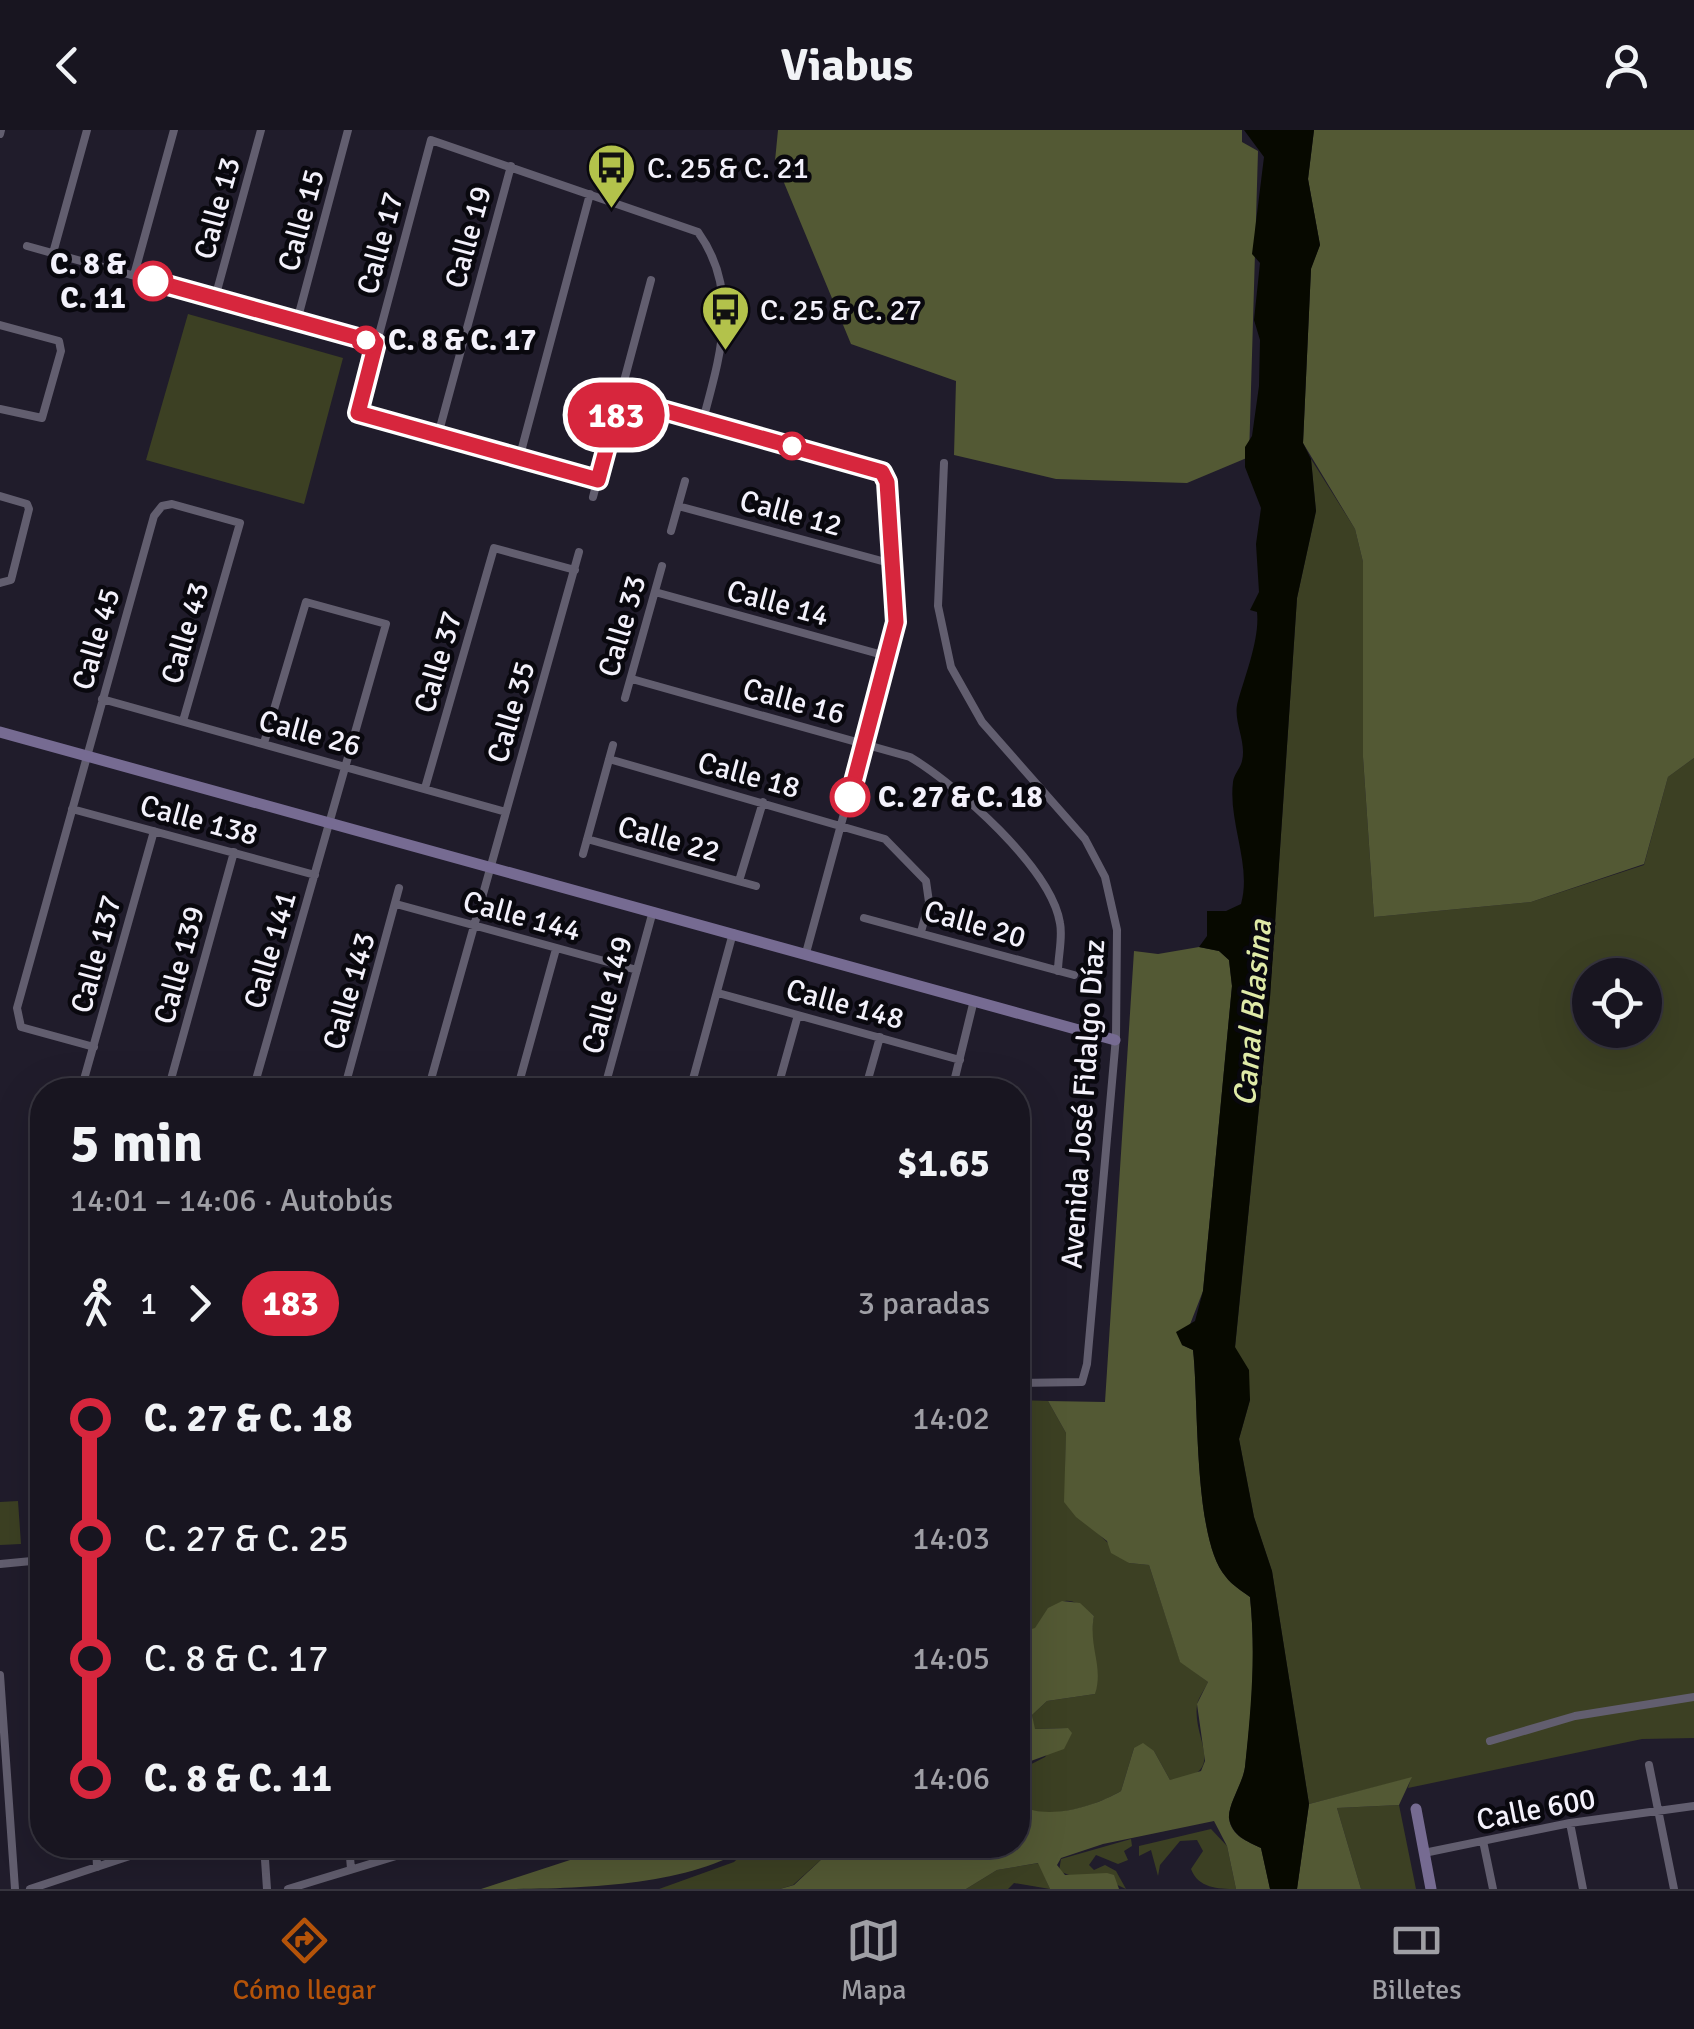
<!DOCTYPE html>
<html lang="es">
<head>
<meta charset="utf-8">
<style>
  :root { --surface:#181520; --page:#211e29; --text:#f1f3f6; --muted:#9f9fa5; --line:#36343e; --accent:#b45309 }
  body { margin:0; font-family:Signika,sans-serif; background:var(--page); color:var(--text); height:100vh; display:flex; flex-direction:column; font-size:38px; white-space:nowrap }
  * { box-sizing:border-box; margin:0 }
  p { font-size:32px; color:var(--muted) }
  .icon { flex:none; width:55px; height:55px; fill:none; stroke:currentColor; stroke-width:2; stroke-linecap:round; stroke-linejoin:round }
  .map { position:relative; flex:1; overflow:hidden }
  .drawer { position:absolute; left:30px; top:948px; width:1000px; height:780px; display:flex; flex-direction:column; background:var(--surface); border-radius:40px; box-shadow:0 10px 40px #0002,0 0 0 2px var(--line) }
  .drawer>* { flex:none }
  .badge { padding:0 20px; border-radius:32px; font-size:35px; line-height:65px }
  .fabs { position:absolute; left:1572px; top:828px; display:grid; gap:20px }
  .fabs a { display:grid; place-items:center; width:90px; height:90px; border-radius:50%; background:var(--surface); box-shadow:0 10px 40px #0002,0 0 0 2px var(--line); font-size:50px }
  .map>.badge { position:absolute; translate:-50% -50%; box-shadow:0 0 0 5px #fff }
  .legs { display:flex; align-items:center; gap:15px; height:110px; padding:0 40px; font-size:32px }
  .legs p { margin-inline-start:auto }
  .summary { display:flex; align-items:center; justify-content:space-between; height:170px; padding:0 40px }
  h1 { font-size:55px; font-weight:700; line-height:75px }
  ul { padding:0 40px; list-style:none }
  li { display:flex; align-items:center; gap:35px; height:120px; font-size:38px }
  li i { display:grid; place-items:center; width:15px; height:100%; margin:0 12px; background:currentColor }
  li i::after { content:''; width:25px; height:25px; margin:-12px; border:8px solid; border-radius:50%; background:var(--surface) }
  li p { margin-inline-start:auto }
  li:first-child i { background:linear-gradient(#0000 50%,currentColor 0) }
  li:last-child i { background:linear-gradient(currentColor 50%,#0000 0) }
  header { display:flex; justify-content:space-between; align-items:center; height:130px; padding:0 40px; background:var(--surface); font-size:45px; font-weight:700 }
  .tabs { display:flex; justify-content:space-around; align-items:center; height:140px; border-top:2px solid var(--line); background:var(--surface); font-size:28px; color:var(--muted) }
  .tabs a { display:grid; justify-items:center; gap:5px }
  .tabs .active { color:var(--accent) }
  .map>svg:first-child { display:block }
</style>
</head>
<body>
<header><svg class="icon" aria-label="back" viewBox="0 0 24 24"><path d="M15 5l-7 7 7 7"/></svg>Viabus<svg class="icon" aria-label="person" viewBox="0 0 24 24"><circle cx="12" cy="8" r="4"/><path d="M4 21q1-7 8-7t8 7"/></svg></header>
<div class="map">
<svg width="1694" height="1759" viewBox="0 0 1694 1759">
  <rect width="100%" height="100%" fill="#201c2b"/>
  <!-- green -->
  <path fill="#3c4023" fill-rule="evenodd" d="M188 184 343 228 304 374 146 330Z
    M1311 329 1355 399 1363 432V627L1374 787 1531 772 1644 735 1668 647 1694 628V1608L1642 1609 1408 1658 1411 1648 1309 1674 1272 1441 1254 1387 1239 1309 1250 1270 1235 1218 1270 867 1297 468 1316 381ZM1590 845H1645V900H1590Z
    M1018 1270 1048 1271 1066 1303 1065 1372 1129 1433 1149 1435 1180 1531 1208 1552C1205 1559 1198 1568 1197 1575 1192 1610 1230 1645 1170 1650L1154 1621 1134 1618 1121 1661C1096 1676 1045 1693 1018 1674V1641L1045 1627 1067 1598 1034 1599 1032 1585 1047 1571 1095 1564C1097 1536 1088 1514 1094 1486 1062 1457 1056 1474 1035 1499L1018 1503Z
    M18 1371 21 1414 0 1415V1372Z
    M1399 1675 1416 1759H1361L1337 1678Z
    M1211 1699 1227 1716 1236 1759C1218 1759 1198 1758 1191 1739L1203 1721 1197 1710 1180 1711 1160 1735 1158 1746 1151 1720 1139 1726V1716Z
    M1131 1709 1132 1716 1124 1721 1128 1730 1118 1734 1096 1725 1089 1735 1094 1740 1105 1735 1116 1741 1126 1759 1094 1744 1074 1747 1059 1741 1061 1729Z
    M752 1715H824V1727L793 1755 780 1759H659L734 1732Z
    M1039 1733 1050 1759 1014 1753 1008 1759H966L997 1740Z"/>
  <!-- forest -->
  <path fill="#535934" d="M778 0H1242V12L1258 21 1249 327 1187 353 1056 349 954 325 956 251 851 214 775 31Z
    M1314 0H1694V628L1668 647 1644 734 1531 772 1374 787 1363 627V432L1355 399 1303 313 1311 138 1320 115 1308 49Z
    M1199 817 1219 821 1229 830 1232 856 1203 1161 1182 1215 1193 1220C1199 1270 1193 1410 1226 1447 1232 1455 1242 1461 1250 1467 1256 1525 1252 1579 1245 1637 1243 1653 1228 1674 1229 1688 1231 1706 1247 1711 1261 1718L1270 1759H1236L1227 1716 1214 1691 1103 1714 1061 1728 1057 1735 1065 1745 1107 1743 1114 1745 1119 1759H1050L1038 1733 997 1740 966 1759H780L794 1755 824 1727V1715H1018V1674C1045 1692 1096 1676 1121 1661L1134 1618 1143 1613 1154 1621 1170 1650 1201 1641 1205 1631 1197 1574 1208 1552 1180 1532 1149 1435 1129 1433 1111 1423 1107 1411 1076 1387 1064 1372 1066 1303 1048 1271 1105 1272 1134 821 1158 824Z
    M1062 1471 1080 1473 1094 1486C1088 1517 1104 1536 1095 1564L1047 1571 1032 1585 1035 1599 1068 1598 1072 1603 1064 1619 1028 1632 1018 1641V1503L1035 1498 1048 1478Z
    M1412 1647 1399 1675 1337 1678 1361 1759H1297L1309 1674Z
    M616 1715H752C684 1759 568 1759 481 1759Z"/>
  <!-- water -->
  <path fill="#070900" d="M1244 0H1314L1308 49 1320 115 1311 139 1303 313 1311 329 1316 381 1297 468 1270 867 1235 1217 1249 1240 1250 1270 1239 1309 1254 1387 1272 1441 1309 1674 1297 1759H1270L1261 1718C1247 1711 1232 1706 1229 1688 1228 1674 1243 1653 1245 1637 1251 1579 1256 1525 1250 1467 1242 1461 1232 1455 1226 1447 1193 1410 1199 1270 1193 1220L1182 1215 1176 1202 1195 1191 1203 1161 1232 856 1229 830 1219 821 1199 817 1207 806V781H1226L1241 774C1252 735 1228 692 1233 652 1234 644 1240 639 1242 631 1247 611 1232 590 1238 571 1245 546 1260 508 1257 482L1250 480 1259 462 1256 414 1261 378 1245 337V317L1252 306 1259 256 1260 210 1254 190 1260 133 1252 124 1264 27Z"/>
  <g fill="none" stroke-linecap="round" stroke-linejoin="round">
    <!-- street -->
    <path stroke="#625e6f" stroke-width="8" d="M0 4 1 0
      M27 116 376 213
      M53 123 87 0
      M134 145 174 0
      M215 168 261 0
      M297 191 348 0
      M0 195 59 211 61 221 42 288 0 279
      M620 268 882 341 887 352 896 493 806 823
      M438 305 511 36
      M519 329 590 64
      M944 333 938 476 951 537 982 592 1085 709 1105 747 1117 800 1116 907 1087 1234 1082 1252 1018 1253
      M598 351 358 283 431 10 698 102C741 162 720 226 703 290
      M0 366 27 374 29 379 11 450 0 453
      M593 367 651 150
      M678 376 893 434
      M671 401 685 351
      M655 462 890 527
      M632 549 910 627C957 655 1051 738 1060 793 1063 808 1058 826 1058 841
      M625 568 662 436
      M102 569 506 682
      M609 629 885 709 926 751 929 772 921 802
      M425 658 494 418 575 440
      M72 679 315 745
      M587 709 756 756
      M583 724 613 615
      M739 751 763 672
      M396 774 637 840
      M864 788 1074 845
      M718 863 960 930
      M94 917 21 897 17 878 154 386 162 376 172 374 240 393 183 591
      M81 960 154 701
      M168 960 234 722
      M253 960 386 494 306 472 264 613
      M344 960 399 758
      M428 960 579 422
      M517 960 556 819
      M604 960 653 781
      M690 960 733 803
      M777 960 798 885
      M865 960 880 907
      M952 960 974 870
      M0 1434 42 1430
      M0 1545 15 1759
      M1490 1611 1575 1586 1694 1567
      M1649 1635 1674 1759
      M1570 1693 1583 1759
      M1483 1711 1493 1759
      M96 1715 97 1737
      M264 1715 267 1759
      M349 1715 351 1739
      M600 1715 601 1718
      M1424 1723 1570 1693 1694 1676
      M30 1759 163 1715
      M288 1759 432 1715"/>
    <!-- secondary -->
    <path stroke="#766b92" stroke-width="11" d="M0 602 1115 910
      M1416 1679 1431 1759"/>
  </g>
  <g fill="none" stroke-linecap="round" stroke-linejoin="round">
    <defs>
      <path id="line-1" d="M153 151 376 213 358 283 598 350 620 268 882 342 887 352 896 492 850 667"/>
    </defs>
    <!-- line-1 casing -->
    <use href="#line-1" stroke="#fff" stroke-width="22"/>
    <!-- line-1 -->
    <use href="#line-1" stroke="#d7263d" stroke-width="15"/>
  </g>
  <!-- icons -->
  <defs>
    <symbol id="bus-pin" viewBox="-11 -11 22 30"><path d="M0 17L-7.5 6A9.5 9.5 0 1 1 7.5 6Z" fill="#b3c24b" stroke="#09080e"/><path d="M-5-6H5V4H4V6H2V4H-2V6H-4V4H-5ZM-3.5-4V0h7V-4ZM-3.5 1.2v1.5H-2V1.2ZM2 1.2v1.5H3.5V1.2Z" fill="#111"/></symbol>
  </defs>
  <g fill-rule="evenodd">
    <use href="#bus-pin" x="584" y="10" width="55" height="75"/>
    <use href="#bus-pin" x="698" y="152" width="55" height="75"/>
  </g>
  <!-- markers -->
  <g fill="#fff" stroke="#d7263d" stroke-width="5">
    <circle cx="153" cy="151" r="18"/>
    <circle cx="366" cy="210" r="12"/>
    <circle cx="792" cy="316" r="12"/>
    <circle cx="850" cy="667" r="18"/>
  </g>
  <g text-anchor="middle" stroke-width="9" stroke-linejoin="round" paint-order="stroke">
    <!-- poi labels -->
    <g font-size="30" fill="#f3f1fb" stroke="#09080e" text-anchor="start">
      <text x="647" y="48">C. 25 &amp; C. 21</text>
      <text x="760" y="190">C. 25 &amp; C. 27</text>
    </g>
    <!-- street labels -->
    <g font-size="30" fill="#f3f1fb" stroke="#09080e">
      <text transform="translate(217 78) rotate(-75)" y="10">Calle 13</text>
      <text transform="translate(301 90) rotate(-75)" y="10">Calle 15</text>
      <text transform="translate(468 107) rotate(-75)" y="10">Calle 19</text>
      <text transform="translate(380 113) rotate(-75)" y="10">Calle 17</text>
      <text transform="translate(791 383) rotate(15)" y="10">Calle 12</text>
      <text transform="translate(778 473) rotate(15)" y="10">Calle 14</text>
      <text transform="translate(622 496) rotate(-74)" y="10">Calle 33</text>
      <text transform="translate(185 503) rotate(-74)" y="10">Calle 43</text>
      <text transform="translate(96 509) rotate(-74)" y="10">Calle 45</text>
      <text transform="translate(438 532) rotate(-74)" y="10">Calle 37</text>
      <text transform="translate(794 571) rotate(15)" y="10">Calle 16</text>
      <text transform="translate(511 582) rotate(-74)" y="10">Calle 35</text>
      <text transform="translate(310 603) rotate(15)" y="10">Calle 26</text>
      <text transform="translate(749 645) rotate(15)" y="10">Calle 18</text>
      <text transform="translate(199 690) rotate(15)" y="10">Calle 138</text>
      <text transform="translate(669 709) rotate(15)" y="10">Calle 22</text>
      <text transform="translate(522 786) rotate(15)" y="10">Calle 144</text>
      <text transform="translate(975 794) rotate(16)" y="10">Calle 20</text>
      <text transform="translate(270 820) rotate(-74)" y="10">Calle 141</text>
      <text transform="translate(96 824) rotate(-75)" y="10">Calle 137</text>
      <text transform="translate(179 835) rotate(-75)" y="10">Calle 139</text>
      <text transform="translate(349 861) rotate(-74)" y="10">Calle 143</text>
      <text transform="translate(607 865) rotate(-75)" y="10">Calle 149</text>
      <text transform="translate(845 874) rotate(15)" y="10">Calle 148</text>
      <text transform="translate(1083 974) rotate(-86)" y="10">Avenida José Fidalgo Díaz</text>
      <text transform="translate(1536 1679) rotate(-11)" y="10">Calle 600</text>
    </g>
    <!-- stop labels -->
    <g font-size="30" font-weight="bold" fill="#f3f1fb" stroke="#09080e" text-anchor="start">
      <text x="126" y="144" text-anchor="end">C. 8 &amp;<tspan x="126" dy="34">C. 11</tspan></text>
      <text x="388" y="220">C. 8 &amp; C. 17</text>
      <text x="878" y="677">C. 27 &amp; C. 18</text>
    </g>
    <!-- water labels -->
    <g font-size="32" font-style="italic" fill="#dfeaa7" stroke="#09080e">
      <text transform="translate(1252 883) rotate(-85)" y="11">Canal Blasina</text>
    </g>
  </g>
</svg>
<div class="fabs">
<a><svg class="icon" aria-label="locate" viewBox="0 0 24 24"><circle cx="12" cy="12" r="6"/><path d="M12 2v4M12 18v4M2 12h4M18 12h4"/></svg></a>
</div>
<b class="badge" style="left:616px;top:285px;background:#d7263d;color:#fff">183</b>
<section class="drawer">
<div class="summary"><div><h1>5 min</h1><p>14:01 – 14:06 · Autobús</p></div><b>$1.65</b></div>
<div class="legs"><svg class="icon" aria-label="walk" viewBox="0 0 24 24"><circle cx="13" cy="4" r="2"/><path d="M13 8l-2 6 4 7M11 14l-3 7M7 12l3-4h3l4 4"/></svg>1<svg class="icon" aria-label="forward" viewBox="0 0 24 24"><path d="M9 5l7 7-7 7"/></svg><b class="badge" style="background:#d7263d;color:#fff">183</b><p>3 paradas</p></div>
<ul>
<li><i style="color:#d7263d"></i><b>C. 27 &amp; C. 18</b><p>14:02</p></li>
<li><i style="color:#d7263d"></i><span>C. 27 &amp; C. 25</span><p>14:03</p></li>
<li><i style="color:#d7263d"></i><span>C. 8 &amp; C. 17</span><p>14:05</p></li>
<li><i style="color:#d7263d"></i><b>C. 8 &amp; C. 11</b><p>14:06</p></li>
</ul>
</section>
</div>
<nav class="tabs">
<a class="active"><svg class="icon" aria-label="directions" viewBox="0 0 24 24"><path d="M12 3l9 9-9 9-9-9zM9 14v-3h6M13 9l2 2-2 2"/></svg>Cómo llegar</a>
<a><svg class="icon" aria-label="map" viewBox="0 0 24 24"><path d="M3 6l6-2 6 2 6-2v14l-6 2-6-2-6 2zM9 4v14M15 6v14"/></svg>Mapa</a>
<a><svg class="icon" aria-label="tickets" viewBox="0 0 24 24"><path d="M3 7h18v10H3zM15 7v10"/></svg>Billetes</a>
</nav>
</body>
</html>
